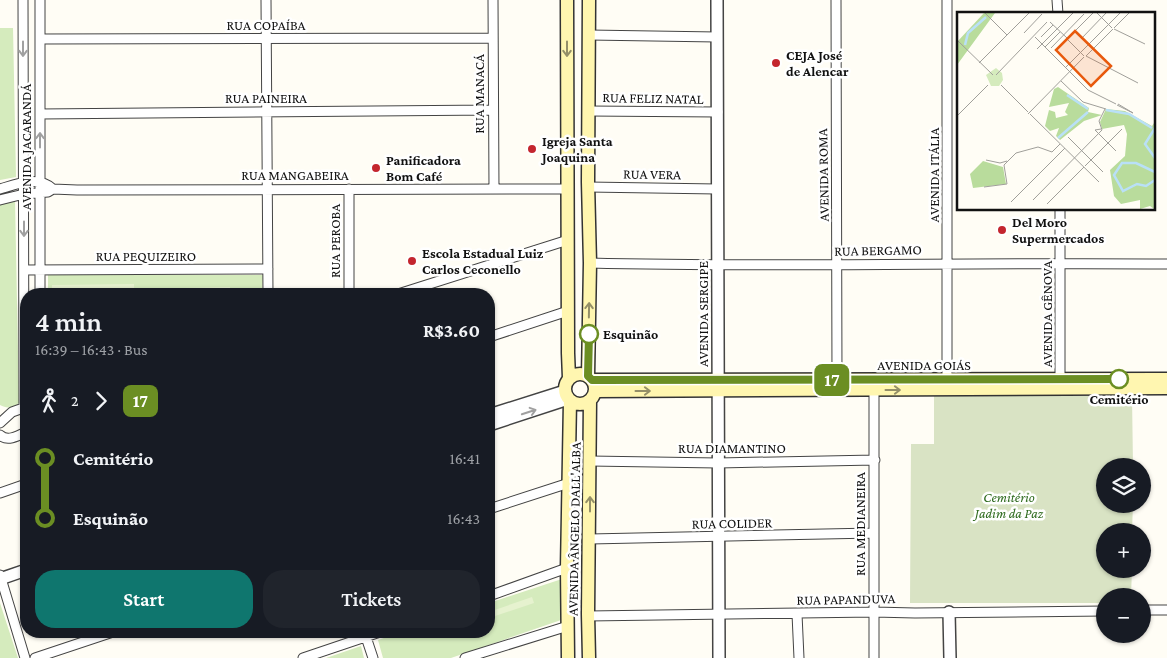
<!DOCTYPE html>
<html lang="en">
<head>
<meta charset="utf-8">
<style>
  :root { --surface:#171b24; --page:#20242c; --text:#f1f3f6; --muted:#9ea1a6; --accent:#0f766e }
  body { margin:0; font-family:"Crimson Pro",serif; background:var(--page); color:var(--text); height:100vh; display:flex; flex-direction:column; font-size:19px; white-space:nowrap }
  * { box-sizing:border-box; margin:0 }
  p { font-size:16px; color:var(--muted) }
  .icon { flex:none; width:28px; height:28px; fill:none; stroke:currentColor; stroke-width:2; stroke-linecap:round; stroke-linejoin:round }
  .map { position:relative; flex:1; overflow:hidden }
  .side { position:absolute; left:20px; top:288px; width:475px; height:350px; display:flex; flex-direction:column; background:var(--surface); border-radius:20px; box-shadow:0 1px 4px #0004 }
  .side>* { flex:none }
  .badge { padding:0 10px; border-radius:8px; font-size:18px; line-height:32px }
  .buttons { position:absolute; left:1096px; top:458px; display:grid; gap:10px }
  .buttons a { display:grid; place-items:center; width:55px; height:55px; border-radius:50%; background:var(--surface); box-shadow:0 1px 4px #0004; font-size:25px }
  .map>.badge { position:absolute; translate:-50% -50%; box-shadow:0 0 0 2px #fff }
  .legs { display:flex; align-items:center; gap:8px; height:55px; padding:0 15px; font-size:16px }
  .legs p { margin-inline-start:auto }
  .overview { display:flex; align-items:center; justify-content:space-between; height:85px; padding:0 15px }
  h1 { font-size:28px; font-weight:600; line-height:38px }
  .button { display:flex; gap:10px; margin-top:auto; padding:10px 15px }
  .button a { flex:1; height:58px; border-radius:20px; background:var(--accent); color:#fff; font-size:20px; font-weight:600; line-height:58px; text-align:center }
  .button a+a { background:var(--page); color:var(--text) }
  ul { padding:0 15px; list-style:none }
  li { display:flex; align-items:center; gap:18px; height:60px; font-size:19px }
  li i { display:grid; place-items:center; width:8px; height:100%; margin:0 6px; background:currentColor }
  li i::after { content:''; width:12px; height:12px; margin:-6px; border:4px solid; border-radius:50%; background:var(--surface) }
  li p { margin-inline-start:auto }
  li:first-child i { background:linear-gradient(#0000 50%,currentColor 0) }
  li:last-child i { background:linear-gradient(currentColor 50%,#0000 0) }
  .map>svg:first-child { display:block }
</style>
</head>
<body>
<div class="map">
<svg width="1167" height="658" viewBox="0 0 1167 658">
  <rect width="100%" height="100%" fill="#fffdf5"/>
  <!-- green -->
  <path fill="#d5ebbd" d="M0 28H13L16 177 0 180Z
    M15 200 19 403C13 408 7 409 0 405V204Z
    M48 275H263L262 294H48Z
    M565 578 564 619 451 658H383L378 640 404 631H489V603Z
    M0 603 18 658H0Z
    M361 646 364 658H326Z"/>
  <!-- cemetery -->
  <path fill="#d9e3c4" d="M934 396H1132L1133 466H1105V504H1133L1132 531H1105V569H1132L1131 596H1105V603H910L911 444H934Z"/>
  <!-- pitch -->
  <path fill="#e6f2cf" d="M134 284V294H52V285Z
    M230 287V294H185V288Z
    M532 597 534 603 489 618V612Z"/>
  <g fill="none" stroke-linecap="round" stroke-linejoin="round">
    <defs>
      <path id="minor" d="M23 0 24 408
        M40 0V294
        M266 0 268 294
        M493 0 494 189
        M836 0 837 380
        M1057 0 1058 14
        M589 35 717 37
        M40 39 493 38
        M588 111 718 112
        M40 114 493 110
        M588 187 717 189
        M0 189C17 184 38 175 53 189
        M0 200 24 194 48 192 53 189 77 190 567 189
        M1060 209V383
        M590 263C782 268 975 262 1167 264
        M24 270 268 269
        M349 294V189
        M398 294 568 240
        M489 337 568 311
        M947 380V0
        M0 423 12 412 26 407
        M0 435C7 442 18 436 26 432
        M590 461 718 463 875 460
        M0 493 26 484
        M489 509 569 483
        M590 539 874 533
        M0 575 25 658
        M489 596 567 568
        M1142 610H1167
        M797 614 799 658
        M588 616 874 612 915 613 1105 611
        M364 631 373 658
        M35 658 116 631
        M303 658 383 631
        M465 658 568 626
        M874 658V390"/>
      <path id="tertiary" d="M717 0 719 658
        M489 415 565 391
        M489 425 568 399
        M0 579 26 570
        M949 612 950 658"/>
      <path id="secondary" d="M567 0 568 353 569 378
        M565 389a15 15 0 1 1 30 0a15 15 0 1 1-30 0Z
        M588 376 590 263 588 182 589 0
        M592 380 1166 379
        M595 391 1167 388
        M568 658 567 568 570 401
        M589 658 588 614 590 400"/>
    </defs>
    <!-- minor casing -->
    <use href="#minor" stroke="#444" stroke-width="11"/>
    <!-- tertiary casing -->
    <use href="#tertiary" stroke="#444" stroke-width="14"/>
    <!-- secondary casing -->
    <use href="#secondary" stroke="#333" stroke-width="15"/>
    <!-- minor -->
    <use href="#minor" stroke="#fff" stroke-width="9"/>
    <!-- tertiary -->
    <use href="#tertiary" stroke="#fff" stroke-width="11"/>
    <!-- secondary -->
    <use href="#secondary" stroke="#fff6b0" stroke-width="12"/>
  </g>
  <!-- one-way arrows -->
  <defs><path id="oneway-shaft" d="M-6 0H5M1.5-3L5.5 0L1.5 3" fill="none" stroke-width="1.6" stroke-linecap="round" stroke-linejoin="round" transform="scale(1.25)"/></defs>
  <g stroke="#a0a0a0">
    <use href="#oneway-shaft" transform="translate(23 49) rotate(90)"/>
    <use href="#oneway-shaft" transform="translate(40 140) rotate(-90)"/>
    <use href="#oneway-shaft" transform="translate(24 229) rotate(90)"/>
    <use href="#oneway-shaft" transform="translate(529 412) rotate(-18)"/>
  </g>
  <g stroke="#948f68">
    <use href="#oneway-shaft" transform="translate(567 49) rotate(90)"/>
    <use href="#oneway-shaft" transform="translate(589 310) rotate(-89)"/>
    <use href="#oneway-shaft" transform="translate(893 390)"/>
    <use href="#oneway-shaft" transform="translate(643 391)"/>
    <use href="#oneway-shaft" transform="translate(590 504) rotate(-90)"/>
  </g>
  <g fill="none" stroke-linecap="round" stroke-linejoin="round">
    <defs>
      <path id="line-1" d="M589 334 588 376 592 380 1119 379"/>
    </defs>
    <!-- line-1 casing -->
    <use href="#line-1" stroke="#fff" stroke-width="11"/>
    <!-- line-1 -->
    <use href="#line-1" stroke="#6b8e23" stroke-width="8"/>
  </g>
  <!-- markers -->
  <g fill="#c4262e" stroke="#fff" stroke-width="2">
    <circle cx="776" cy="63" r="5"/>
    <circle cx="532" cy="149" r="5"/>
    <circle cx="376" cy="168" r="5"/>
    <circle cx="1002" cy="230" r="5"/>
    <circle cx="412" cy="261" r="5"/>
  </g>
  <g fill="#fff" stroke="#6b8e23" stroke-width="2.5">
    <circle cx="589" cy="334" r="9"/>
    <circle cx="1119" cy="379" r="9"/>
  </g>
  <g text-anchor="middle" stroke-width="5" stroke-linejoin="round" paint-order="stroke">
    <!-- street labels -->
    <g font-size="14" fill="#111" stroke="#fff">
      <text x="266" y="30">RUA COPAÍBA</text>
      <text transform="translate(479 94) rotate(-90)" y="5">RUA MANACÁ</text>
      <text x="266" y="103">RUA PAINEIRA</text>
      <text transform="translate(653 98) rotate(1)" y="5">RUA FELIZ NATAL</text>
      <text transform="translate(26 147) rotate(-90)" y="5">AVENIDA JACARANDÁ</text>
      <text transform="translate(652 174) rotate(1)" y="5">RUA VERA</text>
      <text x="295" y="180">RUA MANGABEIRA</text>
      <text transform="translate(823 175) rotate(-91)" y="5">AVENIDA ROMA</text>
      <text transform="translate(934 175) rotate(-90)" y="5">AVENIDA ITÁLIA</text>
      <text transform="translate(335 241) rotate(-90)" y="5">RUA PEROBA</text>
      <text transform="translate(878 250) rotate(-1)" y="5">RUA BERGAMO</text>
      <text x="146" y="261">RUA PEQUIZEIRO</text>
      <text transform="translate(703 314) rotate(-90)" y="5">AVENIDA SERGIPE</text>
      <text transform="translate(1047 314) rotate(-90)" y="5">AVENIDA GÊNOVA</text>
      <text x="924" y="370">AVENIDA GOIÁS</text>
      <text x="732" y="453">RUA DIAMANTINO</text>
      <text transform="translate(732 523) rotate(-1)" y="5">RUA COLIDER</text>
      <text transform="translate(860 524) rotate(-90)" y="5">RUA MEDIANEIRA</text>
      <text transform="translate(574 529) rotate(-89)" y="5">AVENIDA ÂNGELO DALL'ALBA</text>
      <text transform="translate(846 599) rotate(-1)" y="5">RUA PAPANDUVA</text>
    </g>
    <!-- poi labels -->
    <g font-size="14" font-weight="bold" fill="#111" stroke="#fff" text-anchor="start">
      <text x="786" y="60">CEJA José<tspan x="786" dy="16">de Alencar</tspan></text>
      <text x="542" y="146">Igreja Santa<tspan x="542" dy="16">Joaquina</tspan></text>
      <text x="386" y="165">Panificadora<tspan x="386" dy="16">Bom Café</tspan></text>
      <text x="1012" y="227">Del Moro<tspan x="1012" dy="16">Supermercados</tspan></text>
      <text x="422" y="258">Escola Estadual Luiz<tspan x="422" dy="16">Carlos Ceconello</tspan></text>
    </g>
    <!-- stop labels -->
    <g font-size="14" font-weight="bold" fill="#111" stroke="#fff" text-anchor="start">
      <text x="603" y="339">Esquinão</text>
      <text x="1119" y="404" text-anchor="middle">Cemitério</text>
    </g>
    <!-- park labels -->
    <g font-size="14" font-style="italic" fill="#2f6b1f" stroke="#fff">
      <text x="1009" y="502">Cemitério<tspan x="1009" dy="16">Jadim da Paz</tspan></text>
    </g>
  </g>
  <!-- overview -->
  <g transform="translate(957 12)">
    <rect width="198" height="198" fill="#fffdf5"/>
    <path d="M39 56 45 61 46 68 42 74H34L29 63Z" fill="#d5ebbd"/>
    <path d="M27 1H38L0 53V30ZM101 75 132 96 131 100 145 103 127 109 103 128 99 124 102 116 93 119 88 114 92 98 98 100 99 106 111 103 108 100 112 91 92 95 97 77ZM149 97 168 99 195 114 197 111V197L193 194 183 197V188L164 192 157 184 153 158 168 144 170 122 167 113 145 117 143 110ZM26 149 46 155 49 172 16 176 13 162Z" fill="#b9dc9c"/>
    <path fill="none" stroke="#b9e0f7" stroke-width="2.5" d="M8 33 11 21 29 5M110 83 131 97M149 98 172 102 195 116M198 116 188 132 198 146M101 126 131 100M198 160 179 151H165L157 163 166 179 180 172 189 174 198 168"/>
    <path fill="none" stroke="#a09f9a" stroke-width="1" d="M28 1 50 23M140 1 155 16M93 10 110 26M157 16 172 1M157 17 188 32M67 21 85 2M78 25 131 78 159 92M84 25 96 13M110 27 136 1M110 27 127 44M124 27 149 1M0 28 36 63M88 35 103 20M94 36 127 2M80 37 116 1M129 44 181 71M129 44 156 17M22 51 72 1M109 55 163 1M39 63 90 10M104 69 126 90 149 97M44 73 71 100M160 93 176 101 161 92M74 99 71 102 127 45M73 102 142 170M0 104 31 73M144 117 138 118 159 139M111 125 146 160M29 148 43 151 50 149M128 154 165 117M27 175 50 172 47 153 59 141 81 135 95 140 103 132M76 188 145 118 142 109 148 97M54 190 108 136M90 192 127 155"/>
    <path fill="#e8590c" fill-opacity="0.15" stroke="#e8590c" stroke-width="2.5" d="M118 19 154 54 134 74 99 38Z"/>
    <rect width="198" height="198" fill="none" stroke="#111" stroke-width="2.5"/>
  </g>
</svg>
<div class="buttons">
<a><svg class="icon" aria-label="layers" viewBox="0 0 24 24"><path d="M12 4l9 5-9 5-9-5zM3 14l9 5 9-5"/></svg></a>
<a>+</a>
<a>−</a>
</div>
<b class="badge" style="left:832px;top:380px;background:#6b8e23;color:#fff">17</b>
<section class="side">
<div class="overview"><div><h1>4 min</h1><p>16:39 – 16:43 · Bus</p></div><b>R$3.60</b></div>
<div class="legs"><svg class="icon" aria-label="walk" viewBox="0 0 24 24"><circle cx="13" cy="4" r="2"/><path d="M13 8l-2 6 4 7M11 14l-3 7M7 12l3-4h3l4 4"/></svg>2<svg class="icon" aria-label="forward" viewBox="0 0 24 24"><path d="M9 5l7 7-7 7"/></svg><b class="badge" style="background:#6b8e23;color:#fff">17</b></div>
<ul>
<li><i style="color:#6b8e23"></i><b>Cemitério</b><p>16:41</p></li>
<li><i style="color:#6b8e23"></i><b>Esquinão</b><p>16:43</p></li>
</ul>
<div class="button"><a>Start</a><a>Tickets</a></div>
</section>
</div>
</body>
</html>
